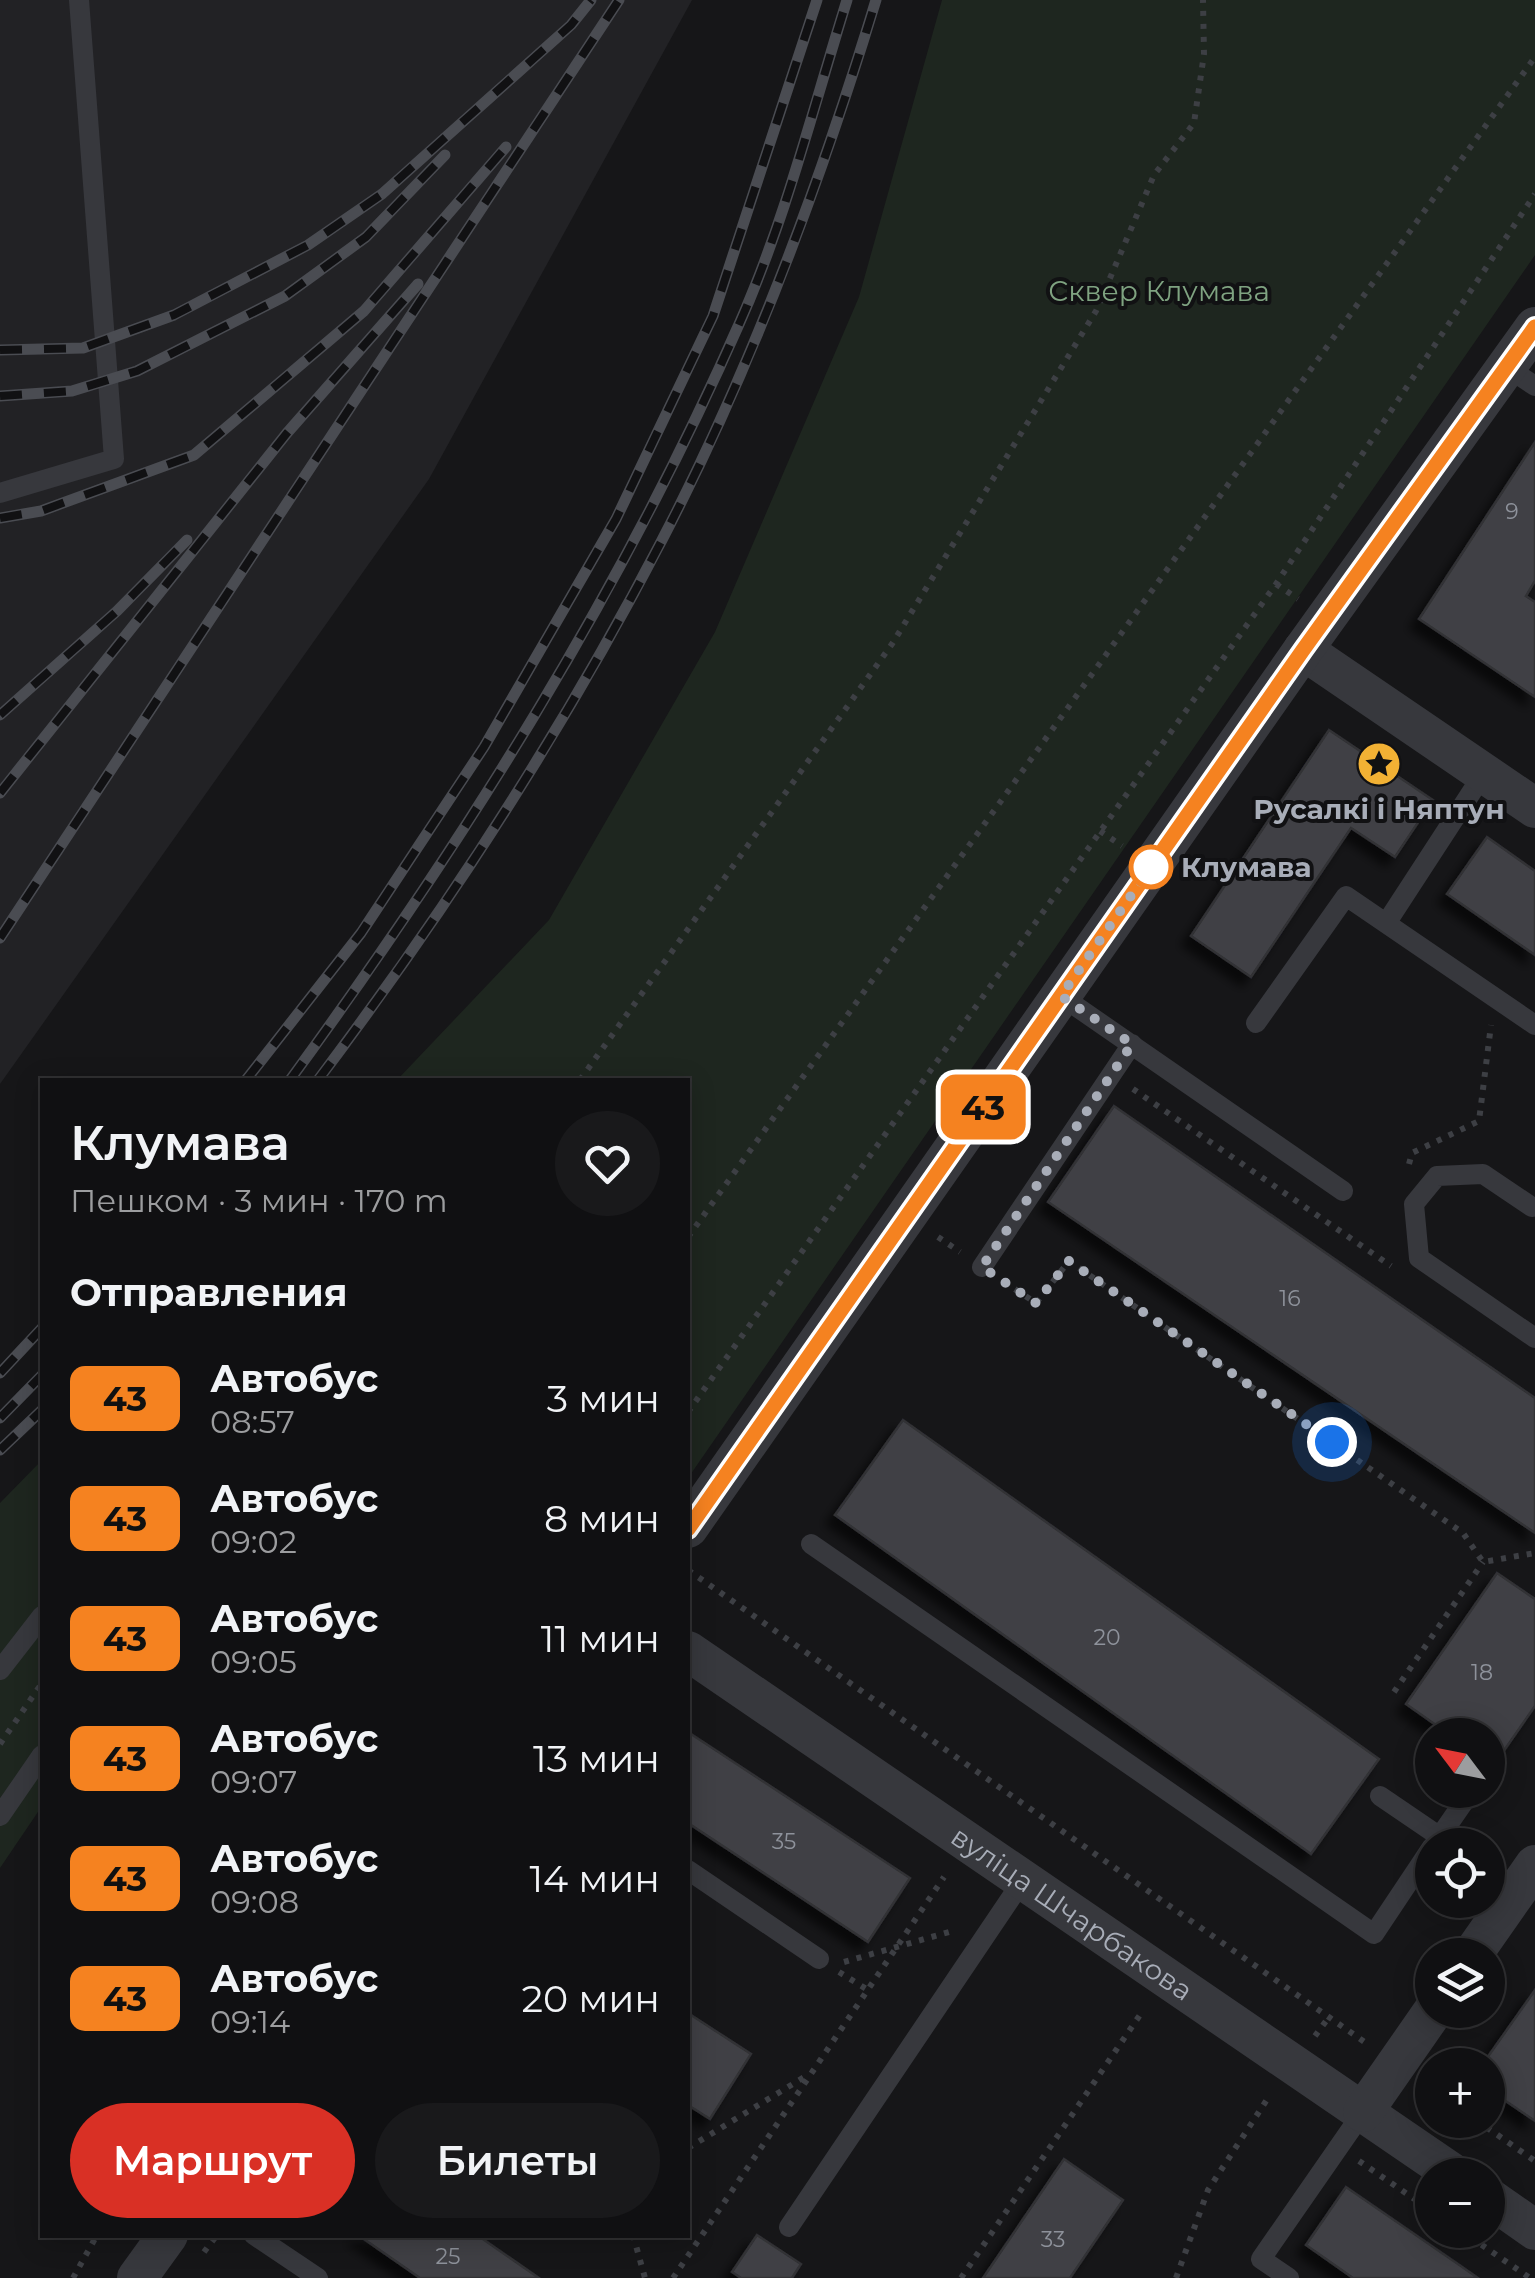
<!DOCTYPE html>
<html lang="ru">
<head>
<meta charset="utf-8">
<style>
  :root { --surface:#101012; --page:#19191b; --text:#f1f3f6; --muted:#9c9d9f; --line:#303032; --accent:#d93025 }
  body { margin:0; font-family:Montserrat,sans-serif; background:var(--page); color:var(--text); height:100vh; display:flex; flex-direction:column; font-size:38px; white-space:nowrap }
  * { box-sizing:border-box; margin:0 }
  p { font-size:32px; color:var(--muted) }
  .icon { flex:none; width:55px; height:55px; fill:none; stroke:currentColor; stroke-width:2; stroke-linecap:round; stroke-linejoin:round }
  .map { position:relative; flex:1; overflow:hidden }
  .details { position:absolute; left:40px; top:1078px; width:650px; height:1160px; display:flex; flex-direction:column; background:var(--surface); border-radius:0px; box-shadow:0 5px 25px #0003,0 0 0 2px var(--line) }
  .details>* { flex:none }
  .badge { padding:0 20px; border-radius:15px; font-size:35px; line-height:65px }
  .needle { width:65px; rotate:302deg }
  .controls { position:absolute; left:1415px; top:1718px; display:grid; gap:20px }
  .controls a { display:grid; place-items:center; width:90px; height:90px; border-radius:50%; background:var(--surface); box-shadow:0 5px 25px #0003,0 0 0 2px var(--line); font-size:50px }
  .you { position:absolute; width:50px; height:50px; margin:-25px; border:8px solid #fff; border-radius:50%; background:#1a73e8; box-shadow:0 0 0 15px #1a73e833 }
  .map>.badge { position:absolute; translate:-50% -50%; box-shadow:0 0 0 5px #fff }
  h2 { padding:0 30px; font-size:38px; line-height:90px }
  .round { display:grid; place-items:center; flex:none; width:105px; height:105px; border-radius:52px; background:var(--page) }
  .summary { display:flex; align-items:center; justify-content:space-between; height:170px; padding:0 30px }
  h1 { font-size:48px; font-weight:600; line-height:75px }
  .cta { display:flex; gap:20px; margin-top:auto; padding:20px 30px }
  .cta a { flex:1; height:115px; border-radius:60px; background:var(--accent); color:#fff; font-size:40px; font-weight:600; line-height:115px; text-align:center }
  .cta a+a { background:var(--page); color:var(--text) }
  ul { padding:0; list-style:none }
  li { display:flex; align-items:center; gap:30px; height:120px; padding:0 30px }
  li div { flex:1 }
  li b { display:block; font-size:38px }
  li em { font-style:normal }
  li .badge { min-width:110px; font-weight:700; text-align:center }
  .map>svg:first-child { display:block }
</style>
</head>
<body>
<div class="map">
<svg width="1535" height="2278" viewBox="0 0 1535 2278">
  <defs>
    <filter id="shadow"><feDropShadow dx="-9" dy="9" stdDeviation="5" flood-color="#0009"/></filter>
  </defs>
  <rect width="100%" height="100%" fill="#161618"/>
  <!-- built -->
  <path fill="#222225" d="M0 0H692L429 479 0 1084Z"/>
  <!-- green -->
  <path fill="#1e261f" d="M942 0H1535V255L688 1478V1080H397L549 920 715 632 859 297Z
    M42 1460V1806L0 1868V1503Z"/>
  <!-- building -->
  <path fill="#404145" stroke="#303034" stroke-width="2.5" filter="url(#shadow)" d="M1535 442V581L1526 596 1535 602V697L1419 619Z
    M1329 730 1433 800 1395 857 1351 828 1251 977 1191 936Z
    M1487 837 1535 871V955L1447 894Z
    M1114 1106 1535 1398V1533L1048 1202Z
    M903 1420 1379 1759 1311 1854 835 1515Z
    M1497 1573 1535 1599V1706L1494 1765 1488 1761V1735H1450L1406 1704Z
    M688 1732 910 1878 868 1942 688 1823Z
    M1535 1990V2121L1488 2089V2065H1482Z
    M688 2013 751 2054 710 2119 688 2105Z
    M1064 2159 1123 2200 1070 2278H983Z
    M1346 2187 1458 2264 1478 2278H1353L1306 2245Z
    M358 2235H477L539 2278H420Z
    M757 2235 801 2264 792 2278H741L732 2272Z"/>
  <g fill="none" stroke-linecap="round" stroke-linejoin="round">
    <!-- path -->
    <path stroke="#3d3f44" stroke-width="6" stroke-dasharray="5 8" stroke-linecap="butt" d="M1276 584 1298 599
      M1100 831 1122 846
      M580 1080 892 644 1096 311 1154 175 1194 123 1204 54 1203 0
      M1133 1089 1391 1266
      M1409 1164 1412 1153 1479 1121 1491 1025
      M688 1237 1535 57
      M938 1237 960 1252
      M1004 1282 1036 1303 1069 1261 1463 1533 1483 1562 1535 1553
      M688 1412 1276 584 1535 194
      M688 1570 1366 2043
      M1394 1692 1483 1562
      M0 1744 42 1683
      M844 1962 956 1930
      M839 1972 868 1990
      M1315 2036 1329 2017
      M1476 2120 1535 2161
      M688 2148 806 2076
      M1359 2161 1432 2211
      M1460 2230 1530 2278
      M633 2235 645 2278
      M204 2252 217 2235
      M73 2278 97 2235
      M673 2278 944 1877
      M961 2278 1142 2012
      M1176 2278 1208 2190 1268 2098"/>
    <!-- service -->
    <path stroke="#37383d" stroke-width="20" d="M1508 368 1535 386
      M0 493 114 459 79 0
      M1387 922 1484 773
      M1061 996 1343 1191
      M1256 1023 1346 896 1535 1025
      M1532 1207 1483 1174 1437 1176 1414 1204 1419 1258 1535 1338
      M982 1267 1132 1044
      M811 1544 1374 1934 1432 1847
      M0 1670 42 1616
      M1380 1796 1452 1845
      M0 1816 42 1755
      M1434 1845 1463 1803
      M1488 1869 1518 1890
      M688 1870 819 1959
      M789 2227 1023 1880
      M254 2235 318 2278
      M1289 2278 1261 2259 1363 2112"/>
    <!-- minor -->
    <g stroke="#37383d" stroke-width="40">
      <path d="M1303 650 1535 808"/>
      <path d="M688 1528 1303 650 1535 327"/>
      <path id="s1" d="M688 1651 1455 2175"/>
      <path d="M1472 1955 1535 1865"/>
      <path d="M1363 2112 1434 2010"/>
      <path d="M1488 2197 1535 2230"/>
      <path d="M137 2278 168 2235"/>
    </g>
    <defs>
      <path id="rail" d="M0 350 83 348 105 340 174 315 308 245 382 194 571 25 591 0
        M0 396 72 391 137 371 285 296 366 237 445 155
        M0 518 41 511 194 455 364 311 506 147
        M0 715 117 611 187 540
        M0 793 287 433 418 284
        M0 938 619 0
        M246 1080 361 933 484 747 616 519 713 316 817 0
        M290 1080C464 842 621 593 740 322 786 218 813 108 847 0
        M318 1080C446 910 564 729 662 540 751 369 820 184 876 0
        M0 1373 42 1328
        M0 1418 42 1375
        M0 1450 42 1410"/>
    </defs>
    <!-- rail casing -->
    <use href="#rail" stroke="#4a4c52" stroke-width="11"/>
    <!-- rail -->
    <use href="#rail" stroke="#111113" stroke-width="8" stroke-dasharray="22" stroke-linecap="butt"/>
  </g>
  <g fill="none" stroke-linecap="round" stroke-linejoin="round">
    <defs>
      <path id="line" d="M688 1529 1303 650 1535 327"/>
    </defs>
    <!-- line casing -->
    <use href="#line" stroke="#fff" stroke-width="22"/>
    <!-- line -->
    <use href="#line" stroke="#f58220" stroke-width="15"/>
    <!-- walk -->
    <path stroke="#a8adb8" stroke-width="10" stroke-dasharray="0 18" d="M1151 867 1061 996 1132 1044 982 1267 1036 1303 1069 1261 1332 1442"/>
  </g>
  <!-- icons -->
  <defs>
    <symbol id="sight-disc" viewBox="-11 -11 22 22"><circle r="9.5" fill="#f2b134" stroke="#111113"/><path d="M0-6L1.8-2.2L6-1.7L2.9 1.2L3.7 5.4L0 3.3L-3.7 5.4L-2.9 1.2L-6-1.7L-1.8-2.2Z" fill="#111"/></symbol>
  </defs>
  <g fill-rule="evenodd">
    <use href="#sight-disc" x="1354" y="739" width="50" height="50"/>
  </g>
  <!-- markers -->
  <circle fill="#fff" stroke="#f58220" stroke-width="5" cx="1151" cy="867" r="20"/>
  <g text-anchor="middle" stroke-width="8" stroke-linejoin="round" paint-order="stroke">
    <!-- number labels -->
    <g font-size="22" fill="#8e929b">
      <text x="1512" y="519">9</text>
      <text x="1290" y="1306">16</text>
      <text x="1107" y="1645">20</text>
      <text x="1482" y="1680">18</text>
      <text x="784" y="1849">35</text>
      <text x="1053" y="2247">33</text>
      <text x="448" y="2264">25</text>
    </g>
    <!-- park labels -->
    <g font-size="28" fill="#7fa381" stroke="#111113">
      <text x="1159" y="301">Сквер Клумава</text>
    </g>
    <!-- poi labels -->
    <g font-size="28" font-weight="bold" fill="#a8adb8" stroke="#111113">
      <text x="1379" y="819">Русалкі і Няптун</text>
    </g>
    <!-- stop labels -->
    <g font-size="28" font-weight="bold" fill="#a8adb8" stroke="#111113" text-anchor="start">
      <text x="1181" y="877">Клумава</text>
    </g>
    <!-- street labels -->
    <g font-size="28" fill="#a8adb8" stroke="#111113">
      <text dy="10" stroke="none"><textPath href="#s1" startOffset="465">вуліца Шчарбакова</textPath></text>
    </g>
  </g>
</svg>
<div class="controls">
<a><svg class="needle" viewBox="-14 -14 28 28"><path d="M0-13l5 13h-10z" fill="#e53935"/><path d="M0 13l5-13h-10z" fill="#9c9d9f"/></svg></a>
<a><svg class="icon" aria-label="locate" viewBox="0 0 24 24"><circle cx="12" cy="12" r="6"/><path d="M12 2v4M12 18v4M2 12h4M18 12h4"/></svg></a>
<a><svg class="icon" aria-label="layers" viewBox="0 0 24 24"><path d="M12 4l9 5-9 5-9-5zM3 14l9 5 9-5"/></svg></a>
<a>+</a>
<a>−</a>
</div>
<div class="you" style="left:1332px;top:1442px"></div>
<b class="badge" style="left:983px;top:1107px;background:#f58220;color:#111">43</b>
<section class="details">
<div class="summary"><div><h1>Клумава</h1><p>Пешком · 3 мин · 170 m</p></div><a class="round"><svg class="icon" aria-label="heart" viewBox="0 0 24 24"><path d="M12 20l-8-8c-3-5 5-10 8-4 3-6 11-1 8 4z"/></svg></a></div>
<h2>Отправления</h2>
<ul>
<li><span class="badge" style="background:#f58220;color:#111">43</span><div><b>Автобус</b><p>08:57</p></div><em>3 мин</em></li>
<li><span class="badge" style="background:#f58220;color:#111">43</span><div><b>Автобус</b><p>09:02</p></div><em>8 мин</em></li>
<li><span class="badge" style="background:#f58220;color:#111">43</span><div><b>Автобус</b><p>09:05</p></div><em>11 мин</em></li>
<li><span class="badge" style="background:#f58220;color:#111">43</span><div><b>Автобус</b><p>09:07</p></div><em>13 мин</em></li>
<li><span class="badge" style="background:#f58220;color:#111">43</span><div><b>Автобус</b><p>09:08</p></div><em>14 мин</em></li>
<li><span class="badge" style="background:#f58220;color:#111">43</span><div><b>Автобус</b><p>09:14</p></div><em>20 мин</em></li>
</ul>
<div class="cta"><a>Маршрут</a><a>Билеты</a></div>
</section>
</div>
</body>
</html>
